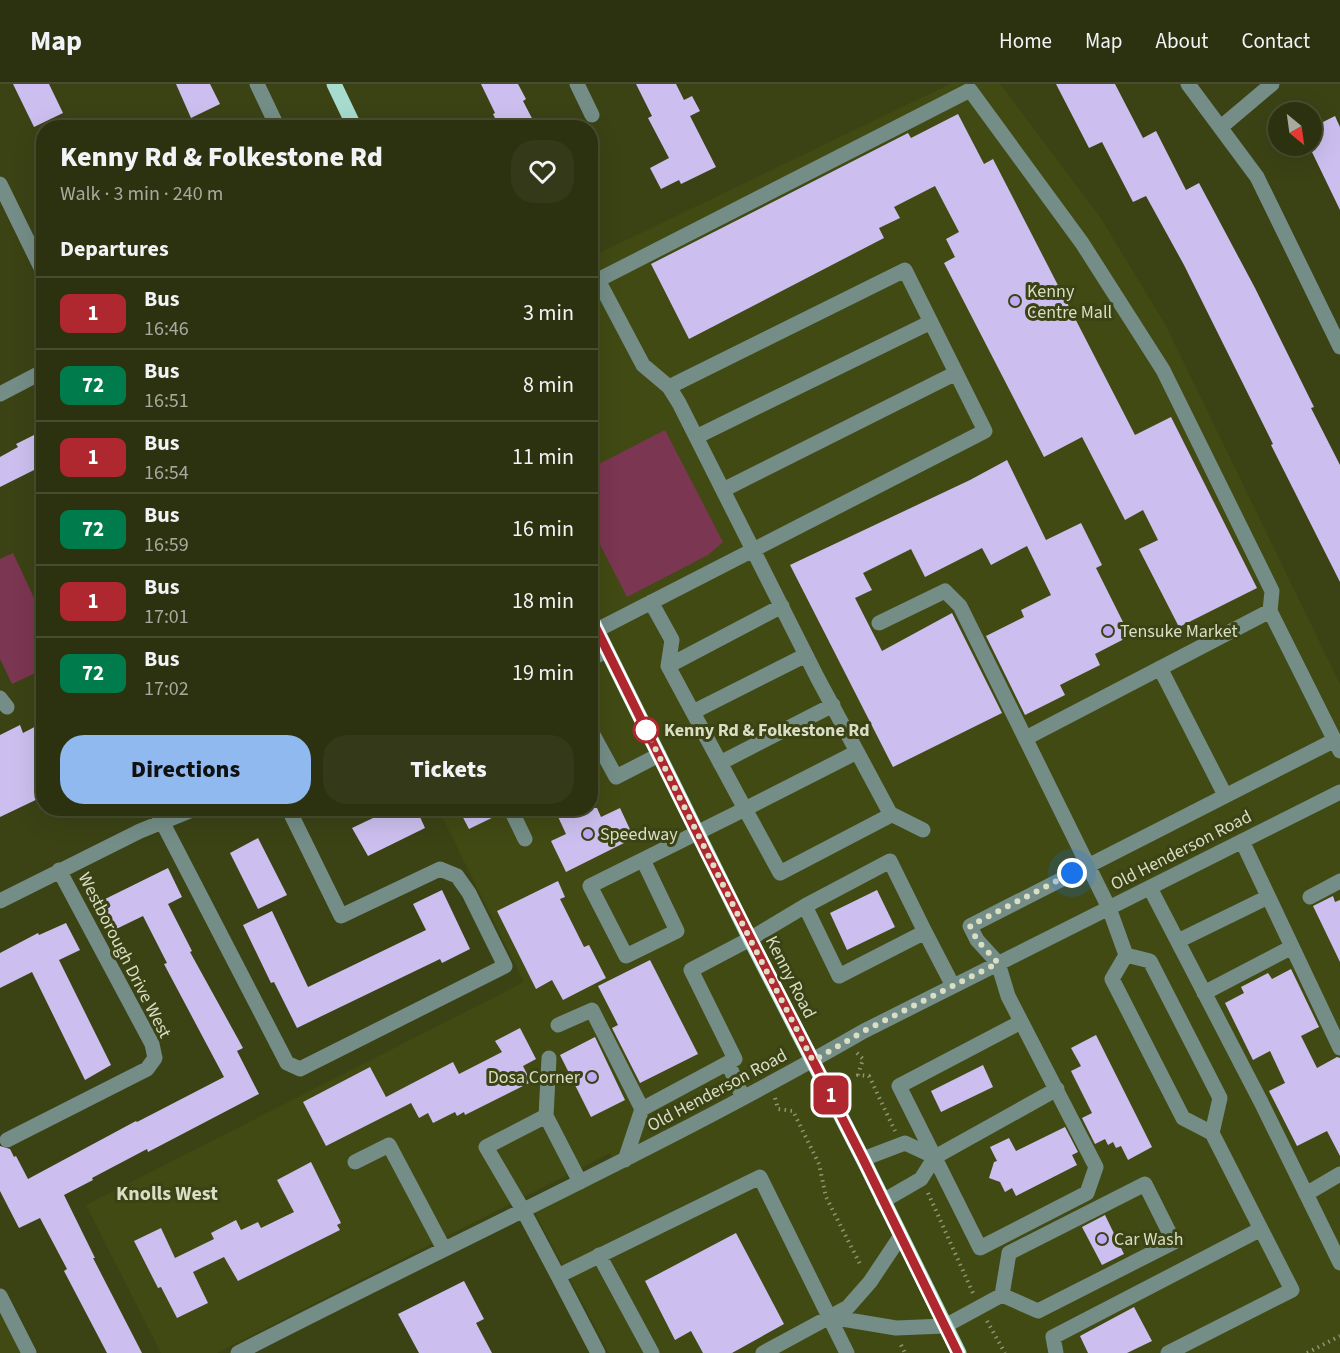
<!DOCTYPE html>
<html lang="en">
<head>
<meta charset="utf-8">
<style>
  :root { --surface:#2c3210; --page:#343a19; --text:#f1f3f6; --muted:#a6aa9f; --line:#484d30; --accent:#90b9f0 }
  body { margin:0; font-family:"Source Sans 3",sans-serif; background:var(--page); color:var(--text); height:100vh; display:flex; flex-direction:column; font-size:22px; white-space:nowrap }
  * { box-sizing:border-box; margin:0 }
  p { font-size:20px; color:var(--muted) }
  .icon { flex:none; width:33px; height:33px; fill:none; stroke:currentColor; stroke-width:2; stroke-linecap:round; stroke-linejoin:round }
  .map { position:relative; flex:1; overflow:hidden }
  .panel { position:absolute; left:36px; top:36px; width:562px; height:696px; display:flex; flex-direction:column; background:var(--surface); border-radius:24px; box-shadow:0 6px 24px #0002,0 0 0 2px var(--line) }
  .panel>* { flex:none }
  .badge { padding:0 12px; border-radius:9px; font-size:21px; line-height:39px }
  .needle { width:39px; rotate:151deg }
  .buttons { position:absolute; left:1268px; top:18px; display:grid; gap:12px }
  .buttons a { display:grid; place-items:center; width:54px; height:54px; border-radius:50%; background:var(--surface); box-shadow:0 6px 24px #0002,0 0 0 2px var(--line); font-size:30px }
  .you { position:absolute; width:30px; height:30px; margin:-15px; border:4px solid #fff; border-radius:50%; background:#1a73e8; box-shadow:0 0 0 9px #1a73e833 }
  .map>.badge { position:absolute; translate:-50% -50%; box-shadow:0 0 0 3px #fff }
  h2 { padding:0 24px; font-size:22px; line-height:54px }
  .round { display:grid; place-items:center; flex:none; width:63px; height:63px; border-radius:24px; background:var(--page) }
  .overview { display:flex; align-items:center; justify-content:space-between; height:102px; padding:0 24px }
  h1 { font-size:28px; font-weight:800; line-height:45px }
  .cta { display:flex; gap:12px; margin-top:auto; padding:12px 24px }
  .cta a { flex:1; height:69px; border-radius:24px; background:var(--accent); color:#111; font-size:24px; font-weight:800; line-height:69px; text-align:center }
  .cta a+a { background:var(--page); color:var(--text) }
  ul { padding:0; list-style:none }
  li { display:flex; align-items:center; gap:18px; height:72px; padding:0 24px; border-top:2px solid var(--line) }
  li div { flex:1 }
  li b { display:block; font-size:22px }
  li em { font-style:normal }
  li .badge { min-width:66px; font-weight:700; text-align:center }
  header { display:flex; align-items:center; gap:36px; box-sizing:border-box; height:84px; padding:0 30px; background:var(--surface); border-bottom:2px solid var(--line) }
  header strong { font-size:28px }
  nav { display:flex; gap:33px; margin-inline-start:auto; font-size:21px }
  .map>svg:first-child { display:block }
</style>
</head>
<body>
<header>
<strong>Map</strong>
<nav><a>Home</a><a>Map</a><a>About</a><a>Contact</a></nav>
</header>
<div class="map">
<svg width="1340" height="1269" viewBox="0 0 1340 1269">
  <rect width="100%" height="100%" fill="#3b4315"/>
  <!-- built -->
  <path fill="#414a13" d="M950 0H1000L1100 133 1165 240 1340 600V1269H609L533 1125 616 1080 610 1069 217 1269H161L86 1121 524 898 438 725 591 724V173Z
    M0 1207 31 1269H0Z"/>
  <!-- green -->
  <path fill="#7b3651" d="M665 346 723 458 708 471 627 513 591 443V384Z
    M13 469 43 533 44 585 12 600 0 575V475Z"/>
  <!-- building -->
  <path fill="#ccbfef" d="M13 0H49L63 29 34 43Z
    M176 0H210L220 20 191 34Z
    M481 0H518L526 15 523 17 537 44H500L493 30 495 29Z
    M636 0H676L684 16 692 12 700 27 690 32 716 83 681 100 679 96 661 105 650 84 669 74 648 34 652 32Z
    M1056 0H1115L1143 54 1156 47 1186 106 1199 99 1255 204 1314 323 1311 324 1340 381V498L1271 361 1273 360 1184 181 1146 112 1133 118 1102 58 1089 64Z
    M958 30 984 80 993 75 1135 351 1171 333 1257 504 1179 543 1139 465 1158 456 1143 426 1125 436 1082 353 1044 373 944 179 955 173 946 155 959 148 935 102 894 123 900 134 879 144 884 154 689 255 651 180 908 49 911 54Z
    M1335 32 1340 43V126L1311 66V44Z
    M38 349 44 362V381L0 403V373L18 363 16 360Z
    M1007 376 1046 456 1081 439 1102 481 1096 484 1130 552 1095 570 1100 581 1060 601 1065 611 1025 631 986 552 1024 533 1021 526 1051 511 1027 462 991 481 982 464 925 493 911 465 863 489 872 506 855 514 882 567 952 529 1002 629 893 683 790 481 970 396Z
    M44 638V712L0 733V651L20 641 23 649Z
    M394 724H416L425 744 368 772 352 744Z
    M458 724H500L502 729 469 745Z
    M554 724H597L601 733 620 724 634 754 566 788 551 757 566 750Z
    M258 754 287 811 258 825 230 769Z
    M168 784 182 813 168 820 192 867 190 868 243 964 237 967 259 1010 148 1068 147 1065 92 1094 93 1096 64 1111 95 1174H93L142 1269H107L64 1187 67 1185 40 1134 19 1144 0 1107V1062L10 1065 14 1073 16 1072 28 1095 136 1037 137 1038 224 993 164 880 167 879 143 832 112 847 97 819Z
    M558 797 565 813 560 815 584 863 589 861 606 894 563 916 552 896 536 905 497 827Z
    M442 806 470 865 442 879 440 875 297 944 274 898 271 899 243 841 272 827 308 903 426 846 413 820Z
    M877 806 895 843 847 866 830 829Z
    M1333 812 1335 818 1340 816V878L1313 822Z
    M66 839 80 866 59 876 111 981 85 996 32 888 0 904V869L38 849 39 851Z
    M650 876 698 970 640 999 612 944 618 941 598 902Z
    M1291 885 1319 943 1301 952 1317 984 1337 973 1340 974V1072L1327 1047 1297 1062 1269 1007 1285 999 1270 967 1253 976 1225 919 1244 909 1241 903 1268 889 1272 895Z
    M520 944 536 975 523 982 531 998 465 1031 464 1028 457 1032 455 1028 433 1039 428 1029 419 1034 411 1019 326 1062 303 1018 370 983 386 1013 453 978 459 990 502 968 495 957Z
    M1096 951 1152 1063 1128 1076 1121 1062 1116 1064 1113 1058 1108 1061 1105 1055 1095 1060 1082 1034 1092 1029 1071 987 1081 982 1071 964Z
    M595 953 625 1016 591 1033 560 971Z
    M983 981 993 1003 941 1028 931 1007Z
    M1065 1043 1078 1068 1072 1071 1077 1081 1016 1112 1012 1104 1005 1108 1000 1098 989 1094 994 1078 997 1077 990 1063 1009 1054 1016 1067Z
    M311 1078 341 1139 337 1141 340 1146 238 1197 224 1173 193 1188 208 1219 177 1234 161 1203 158 1204 134 1157 161 1144 175 1174 214 1155 211 1149 236 1136 241 1146 258 1138 261 1144 294 1128 277 1096Z
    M1105 1131 1124 1170 1102 1181 1082 1143Z
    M736 1149 784 1240 732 1269H703L691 1247 675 1256 645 1197Z
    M464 1197 484 1235 476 1239 492 1269H419L398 1230Z
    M1134 1223 1152 1257 1127 1269H1088L1080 1252Z"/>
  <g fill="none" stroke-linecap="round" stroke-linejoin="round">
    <!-- path -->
    <path stroke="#909674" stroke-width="4" stroke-dasharray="1.5 4.5" stroke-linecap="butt" d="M857 969 863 975 858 991 869 992 895 1047
      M775 1014 778 1025 793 1027 819 1080 826 1113 861 1182
      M928 1109 973 1209
      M987 1237 1005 1269
      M901 1261 905 1269
      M1307 1269 1340 1252"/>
    <!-- minor -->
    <path stroke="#748d87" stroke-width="15" d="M257 0 278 44
      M577 0 592 31
      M1188 0 1257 93 1340 263
      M1221 43 1272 0
      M0 100 44 190
      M0 310 44 287
      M696 353 931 238
      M723 406 956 289
      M651 518 672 556 668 582 745 725 857 668
      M879 539 945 507 960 522 1109 824 1126 871 1150 877 1220 1014 1212 1049 1292 1206 1168 1269
      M597 546 985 347 905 186 669 303
      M591 575 606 567
      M668 582 782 522
      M1160 584 1225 711
      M0 614 7 623
      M693 628 806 571
      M591 647 616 693 659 671
      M1026 654 1270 527
      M720 679 833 621
      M155 724 287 979 300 985 505 882 469 809 457 792 440 785 341 832 288 724
      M510 724 525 755
      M891 730 923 746
      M1242 757 1340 964
      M643 776 677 847 626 872 590 802 745 725 780 789 891 731 817 593 679 319 669 303 643 281 598 196 970 6 1082 159 1163 286 1272 507 1270 527 1340 667
      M890 777 925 848 839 892 805 822Z
      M1150 804 1261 1018 1340 1179
      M1310 813 1340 797
      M0 817 140 747 197 724
      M925 848 953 902
      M1178 857 1268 813
      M1126 871 1112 895 1183 1034 1212 1049
      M1204 909 1292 863
      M1021 938 899 1002 980 1164 1087 1109 1096 1083 1008 912 998 879 977 856 970 842 1335 656
      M558 941 592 926 642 1025 735 975 691 886 750 855 805 822
      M728 979 743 1014
      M546 1032 549 974
      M7 1056 147 985 155 974 152 960 59 786
      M863 1075 905 1059 935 1073
      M625 1076 642 1025
      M355 1078 389 1061 444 1165
      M1306 1110 1340 1090
      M883 1117 921 1095 935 1073 1057 1005
      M599 1171 652 1269
      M558 1192 523 1126 486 1063 546 1032 580 1098
      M0 1212 29 1269
      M830 1233 896 1244 945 1242 1002 1211 1038 1227 1174 1158 1145 1100 1009 1169 1002 1211
      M238 1269C447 1161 661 1064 864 947L1340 708
      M598 1269 558 1192 760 1093 847 1269
      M763 1269 848 1223 870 1198 900 1153
      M1056 1269 1053 1253 1261 1145"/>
    <!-- major -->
    <path stroke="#a6dbce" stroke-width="15" d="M334 0 355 44
      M591 534 750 855 863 1075 959 1269"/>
  </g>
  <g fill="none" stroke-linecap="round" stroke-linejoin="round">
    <defs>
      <path id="line" d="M591 534 708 771 863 1075 958 1269"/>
    </defs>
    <!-- line casing -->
    <use href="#line" stroke="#fff" stroke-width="14"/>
    <!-- line -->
    <use href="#line" stroke="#af272f" stroke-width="9"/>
    <!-- walk -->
    <path stroke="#d9dec5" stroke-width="6" stroke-dasharray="0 10.8" d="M646 646 750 855 813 977 864 947 998 879 977 856 970 842 1072 789"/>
  </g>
  <!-- markers -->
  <g fill="#bfa8f4" stroke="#3b4315" stroke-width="2">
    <circle cx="1015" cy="217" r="6"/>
    <circle cx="1108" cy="547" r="6"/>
    <circle cx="588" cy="750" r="6"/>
    <circle cx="592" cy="993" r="6"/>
    <circle cx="1102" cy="1155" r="6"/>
  </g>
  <circle fill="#fff" stroke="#af272f" stroke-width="3" cx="646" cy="646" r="12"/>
  <g text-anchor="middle" stroke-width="6" stroke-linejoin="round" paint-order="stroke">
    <!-- poi labels -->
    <g font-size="18" fill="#d9dec5" stroke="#3b4315" text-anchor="start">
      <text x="1027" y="213">Kenny<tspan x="1027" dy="21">Centre Mall</tspan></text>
      <text x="1120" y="553">Tensuke Market</text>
      <text x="600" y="756">Speedway</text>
      <text x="580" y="999" text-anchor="end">Dosa Corner</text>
      <text x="1114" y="1161">Car Wash</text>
    </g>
    <!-- stop labels -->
    <g font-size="18" font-weight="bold" fill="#d9dec5" stroke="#3b4315" text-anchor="start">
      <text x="664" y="652">Kenny Rd &amp; Folkestone Rd</text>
    </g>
    <!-- street labels -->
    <g font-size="18" fill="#d9dec5" stroke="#3b4315">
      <text transform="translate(1181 766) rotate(-27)" y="6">Old Henderson Road</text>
      <text transform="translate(125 871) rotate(63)" y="6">Westborough Drive West</text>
      <text transform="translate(791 893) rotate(63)" y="6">Kenny Road</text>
      <text transform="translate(717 1006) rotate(-28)" y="6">Old Henderson Road</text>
    </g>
    <!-- neighbourhood labels -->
    <g font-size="20" font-weight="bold" fill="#d9dec5" stroke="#3b4315">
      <text x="167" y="1116">Knolls West</text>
    </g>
  </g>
</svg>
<div class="buttons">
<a><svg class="needle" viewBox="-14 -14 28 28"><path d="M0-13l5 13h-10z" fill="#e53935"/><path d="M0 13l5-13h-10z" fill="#a6aa9f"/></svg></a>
</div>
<div class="you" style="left:1072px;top:789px"></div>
<b class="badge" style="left:831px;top:1011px;background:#af272f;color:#fff">1</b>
<section class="panel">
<div class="overview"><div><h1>Kenny Rd &amp; Folkestone Rd</h1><p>Walk · 3 min · 240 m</p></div><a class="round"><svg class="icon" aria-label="heart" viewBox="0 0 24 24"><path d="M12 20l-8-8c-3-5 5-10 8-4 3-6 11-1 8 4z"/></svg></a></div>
<h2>Departures</h2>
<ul>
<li><span class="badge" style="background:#af272f;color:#fff">1</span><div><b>Bus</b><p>16:46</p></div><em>3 min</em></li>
<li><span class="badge" style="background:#007b4b;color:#fff">72</span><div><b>Bus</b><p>16:51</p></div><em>8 min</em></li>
<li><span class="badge" style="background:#af272f;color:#fff">1</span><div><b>Bus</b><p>16:54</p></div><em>11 min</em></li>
<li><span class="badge" style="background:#007b4b;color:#fff">72</span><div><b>Bus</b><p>16:59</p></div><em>16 min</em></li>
<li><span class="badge" style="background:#af272f;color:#fff">1</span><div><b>Bus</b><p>17:01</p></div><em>18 min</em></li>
<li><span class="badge" style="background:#007b4b;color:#fff">72</span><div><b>Bus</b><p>17:02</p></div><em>19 min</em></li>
</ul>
<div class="cta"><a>Directions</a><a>Tickets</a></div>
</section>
</div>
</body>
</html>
